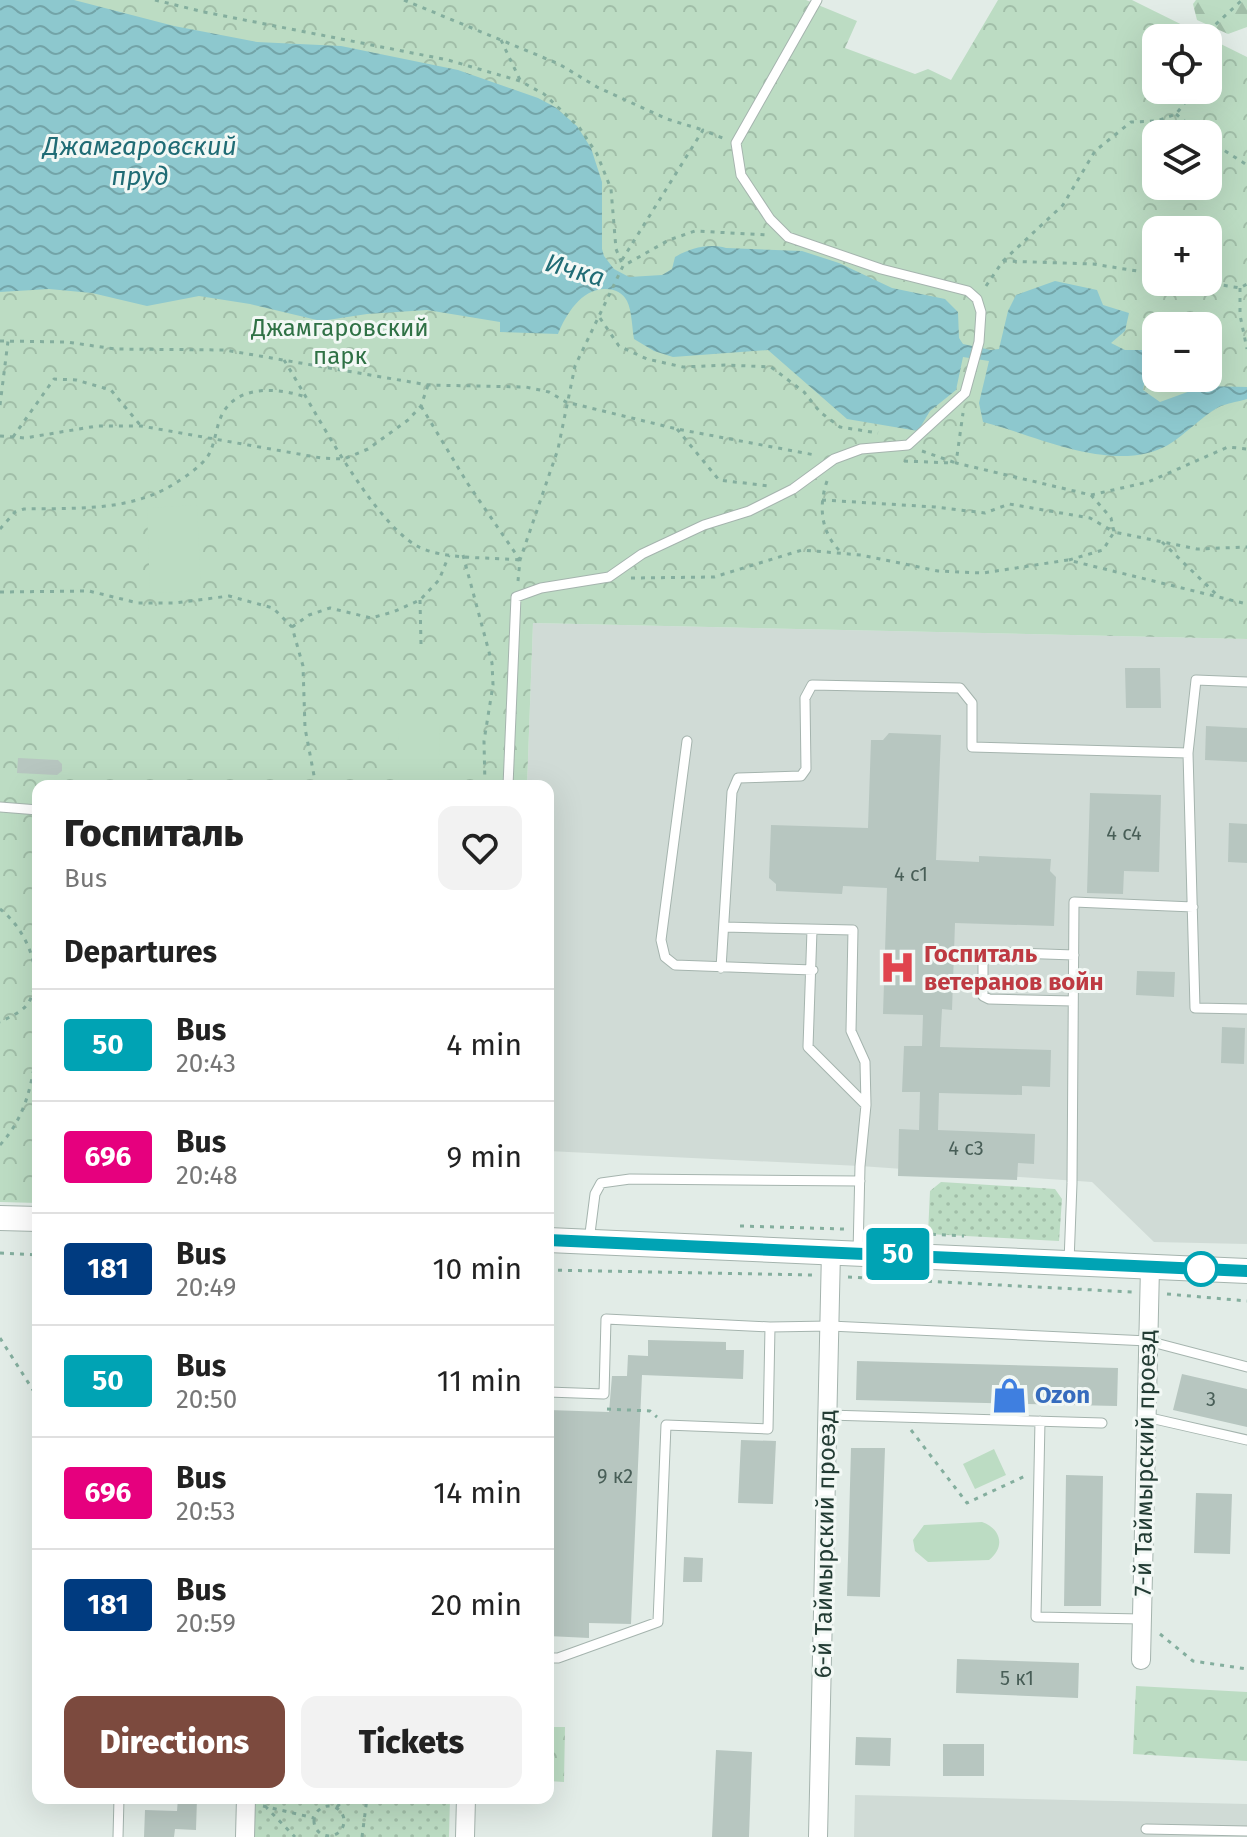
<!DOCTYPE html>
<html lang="en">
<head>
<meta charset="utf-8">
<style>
  :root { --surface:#fff; --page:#f2f2f2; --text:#222; --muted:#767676; --line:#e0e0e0; --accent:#7c4a3e }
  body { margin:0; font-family:"Fira Sans",sans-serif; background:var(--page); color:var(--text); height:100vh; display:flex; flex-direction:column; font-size:30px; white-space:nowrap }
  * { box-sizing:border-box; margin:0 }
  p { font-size:26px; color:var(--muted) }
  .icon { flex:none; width:44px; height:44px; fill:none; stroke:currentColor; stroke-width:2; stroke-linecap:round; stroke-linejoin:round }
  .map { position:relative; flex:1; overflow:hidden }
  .panel { position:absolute; left:32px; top:780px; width:522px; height:1024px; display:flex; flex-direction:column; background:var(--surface); border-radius:16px; box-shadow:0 8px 32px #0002 }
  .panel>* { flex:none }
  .badge { padding:0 16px; border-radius:6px; font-size:28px; line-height:52px }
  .tools { position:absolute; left:1142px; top:24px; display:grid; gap:16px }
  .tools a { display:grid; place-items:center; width:80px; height:80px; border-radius:16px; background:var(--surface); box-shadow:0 8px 32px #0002; font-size:40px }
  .map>.badge { position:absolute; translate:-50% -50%; box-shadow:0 0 0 4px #fff }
  h2 { padding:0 32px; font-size:30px; line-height:72px }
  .round { display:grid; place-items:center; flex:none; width:84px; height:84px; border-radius:16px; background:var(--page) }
  .headline { display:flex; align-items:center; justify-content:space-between; height:136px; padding:0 32px }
  h1 { font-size:38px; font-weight:800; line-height:60px }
  .primary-button { display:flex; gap:16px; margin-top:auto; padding:16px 32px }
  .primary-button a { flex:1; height:92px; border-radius:16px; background:var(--accent); color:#fff; font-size:32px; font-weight:800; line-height:92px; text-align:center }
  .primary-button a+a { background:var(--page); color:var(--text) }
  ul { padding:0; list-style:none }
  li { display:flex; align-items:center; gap:24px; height:112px; padding:0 32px; border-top:2px solid var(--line) }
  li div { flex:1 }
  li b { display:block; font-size:30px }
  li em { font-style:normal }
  li .badge { min-width:88px; font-weight:700; text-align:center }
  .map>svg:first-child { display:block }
</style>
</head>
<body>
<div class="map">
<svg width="1247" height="1837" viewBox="0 0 1247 1837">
  <defs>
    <pattern id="grass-dots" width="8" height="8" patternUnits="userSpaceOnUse" patternTransform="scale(2)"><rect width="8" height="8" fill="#bcdcc3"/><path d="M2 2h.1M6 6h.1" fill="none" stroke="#a1bea8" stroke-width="1.8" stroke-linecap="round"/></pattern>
    <pattern id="forest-firs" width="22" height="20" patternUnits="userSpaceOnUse" patternTransform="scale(2)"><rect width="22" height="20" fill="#bcdcc3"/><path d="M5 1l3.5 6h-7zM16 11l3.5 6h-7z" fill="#a1bea8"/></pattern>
    <pattern id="park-crowns" width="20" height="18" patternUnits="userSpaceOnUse" patternTransform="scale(2)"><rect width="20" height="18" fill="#bcdcc3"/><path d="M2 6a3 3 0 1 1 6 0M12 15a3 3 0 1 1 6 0" fill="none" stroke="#a1bea8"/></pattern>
    <pattern id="water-waves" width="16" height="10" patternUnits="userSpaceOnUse" patternTransform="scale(2)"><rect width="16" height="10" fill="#8dc8ce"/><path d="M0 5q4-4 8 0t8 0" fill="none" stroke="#73a4a8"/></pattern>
  </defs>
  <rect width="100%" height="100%" fill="#e2ece7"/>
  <!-- built -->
  <path fill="#d0dbd6" d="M533 623 1247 639V1244L1154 1242 1092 1182 860 1166 548 1151V786H527Z
    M855 1795 1247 1804V1837H854Z"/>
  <!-- grass -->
  <path fill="url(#grass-dots)" d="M941 1182 1055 1189 1062 1199 1059 1241 928 1234 930 1191Z
    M252 1798H450L449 1837H251Z"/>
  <!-- forest -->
  <path fill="url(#forest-firs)" d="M1196 0H1247V27L1228 34 1197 20 1193 4Z"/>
  <!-- park -->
  <path fill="url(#park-crowns)" fill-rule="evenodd" d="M0 0H806L857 21 845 48 915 74 928 69 951 80 998 0H1132L1247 57V639L533 623 527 786H38V1155L35 1174 38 1175V1203L0 1202ZM1156 38H1208V90H1156ZM1156 134H1208V186H1156ZM1156 230H1208V282H1156ZM1156 326H1208V378H1156Z
    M1136 1686 1247 1692V1761L1133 1754Z
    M548 1727H565L564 1782 548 1781Z"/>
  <!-- pitch -->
  <path fill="#bcdcc3" d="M197 505 201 591 150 593 147 508Z
    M399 725H440L438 786H398Z
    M994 1449 1006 1475 975 1489 963 1464Z
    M982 1522C1002 1529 1005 1548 989 1560L928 1562 915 1551 913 1540 924 1525Z"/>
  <!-- water -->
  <path fill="url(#water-waves)" d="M0 0H74L174 26 257 42 341 46 458 70 538 98 555 107 577 126 591 148 602 182V249L604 256 614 269 629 277 662 275 672 269 675 257C690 248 709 243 726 248L802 251 839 263 892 288 945 299 958 312 959 338 963 344 991 350 999 349 1008 311 1016 295 1055 281 1097 290 1103 305 1129 313 1125 331 1111 343 1125 350H1156V366L1147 369 1143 390 1160 402 1204 386 1247 387V399C1238 402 1226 403 1217 408 1200 418 1186 434 1168 445 1115 475 1038 436 983 422L979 403 989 361 963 357 956 390 930 411 918 431 847 419 768 350 673 357 654 351 634 339C632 328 632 311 627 301 623 293 615 289 606 289 582 288 566 314 558 334L500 332V322L427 310 367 314 321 321 250 304 199 296 147 306 92 293 49 289 0 292Z"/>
  <!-- building -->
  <path fill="#b7c6c0" d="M1125 668H1160L1161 708H1126Z
    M1206 726 1247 728V762L1205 760Z
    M889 733 941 735 936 860 979 862V856L1051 859 1050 871 1056 877 1054 926 955 923 952 1010 942 1009 940 1047 1051 1050 1050 1087 1022 1086V1095L939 1093 938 1130 1035 1134 1034 1164 1018 1163 1017 1180 898 1176 899 1129 919 1130 920 1092H902L904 1046H922L923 1015 883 1014 887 888 843 886 842 894 776 891V884L769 878 771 825 868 828 871 740H883Z
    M18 758 58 760 62 764V771L57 775 17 773Z
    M1090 793 1161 795 1159 872 1124 871 1123 894 1087 893Z
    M1229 823 1247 824V863L1228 862Z
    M1137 971 1175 972 1174 997 1136 995Z
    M1222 1027 1245 1028 1244 1064 1221 1063Z
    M648 1340 726 1342V1350H744L743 1379 642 1375 631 1624 589 1623V1638L548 1636V1410L609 1412 612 1376H627L628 1355 648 1356Z
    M857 1361 1118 1368 1117 1406 856 1400Z
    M1182 1374 1247 1389V1427L1173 1410Z
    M741 1440 776 1441 773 1504 738 1503Z
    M851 1448H885L880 1597 847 1596Z
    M1066 1475 1103 1476 1101 1606H1064Z
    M1196 1493 1232 1494 1230 1554 1194 1553Z
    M684 1557 703 1558 702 1582H683Z
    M957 1659 1079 1663 1078 1698 956 1693Z
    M856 1737 891 1738 890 1766 855 1765Z
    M943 1744H984V1776H943Z
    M716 1750 752 1752 749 1837H712Z
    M178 1798H197L196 1830 175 1829 174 1837H144L145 1810 177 1811Z"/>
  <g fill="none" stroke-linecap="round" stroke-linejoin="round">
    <defs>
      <path id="service" d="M687 741 661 940 665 957 675 965 813 970
        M1188 753 1196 680 1247 682
        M508 786 516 597 541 588 609 577 642 554 704 525 749 511 793 489 834 459 861 449 908 445 965 393 979 342 981 312 977 299 968 291 881 269 788 237 770 219 741 175 736 143 817 0
        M0 807 38 810
        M724 927 853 930 851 1031 865 1062 866 1105 860 1166 858 1253
        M812 930 808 1047 866 1105
        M721 968 732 792 738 778 801 776 806 769 805 698 812 685 960 688 972 703V747L1188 753 1195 1008 1247 1009
        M1073 1001 989 999 983 996V959L990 952 1074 955
        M589 1241 595 1194 601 1183 630 1179 860 1181
        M1069 1262 1072 1183 1074 902 1193 907
        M548 1392 604 1394 606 1319 770 1327
        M828 1415 1102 1423
        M1146 1417 1247 1440
        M1040 1421 1036 1617 1142 1619
        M548 1658H558L658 1622 666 1425 768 1429 770 1327 830 1326 1148 1341 1247 1367
        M1146 1829 1247 1831
        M118 1837 119 1798"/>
      <path id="minor" d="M1141 1660 1150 1267
        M245 1837 246 1798
        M465 1837 466 1798
        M818 1837 831 1251"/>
      <path id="tertiary" d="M0 1218 38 1219
        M548 1240 1247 1271"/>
    </defs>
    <!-- service casing -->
    <use href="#service" stroke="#a5b4ae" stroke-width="11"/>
    <!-- minor casing -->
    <use href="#minor" stroke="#a5b4ae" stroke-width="20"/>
    <!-- tertiary casing -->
    <use href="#tertiary" stroke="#a5b4ae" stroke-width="26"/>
    <!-- path -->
    <path stroke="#84ae9e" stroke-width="3" stroke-dasharray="4 6" stroke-linecap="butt" d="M155 0 204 12 448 60 520 81 544 94 579 127 597 154 611 189 616 249 623 266
      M404 0 559 64 597 87 667 119 703 130
      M1201 38 1242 0
      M501 40 520 80
      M1176 114 1200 134
      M1208 140 1247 165
      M622 260 703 130 725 139
      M1003 261 1063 205 1095 151 1131 122 1157 121 1176 114 1184 104 1187 90
      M1204 282 1240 288 1247 284
      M986 286 1003 261 1093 264 1156 274
      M1240 288V315L1247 349
      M600 318 619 346 647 359 683 367 726 365 771 367 804 392 820 412 840 427 878 433
      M0 341 67 342 115 349 225 350 428 385 526 387 549 392 566 402 677 429 815 455
      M284 360C314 408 370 519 417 546 442 560 491 557 520 560
      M0 405 8 341
      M421 406 468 484 520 560
      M677 429 719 480 769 486
      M0 436 25 438 97 426H141L321 458 344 459 368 449 408 420 421 406 428 385
      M13 437 54 379 76 380 111 390 141 426
      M922 451 956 463
      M904 461 953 463
      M827 481C818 507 821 534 842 553
      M1091 495 1148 482 1228 447 1247 449
      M822 500 935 507 985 513 1009 504 1090 518 1114 532 1111 518 1091 495 956 463 963 413
      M0 529 15 512 24 509C67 508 116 511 157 493 171 487 205 466 210 452 216 440 216 424 224 411 241 384 282 388 308 398
      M1162 542 1217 595
      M463 555 492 663 493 685 484 741 485 786
      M1069 560 1103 550 1114 532 1197 549 1247 547
      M631 578 714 577 802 550 861 555 938 571 983 573 1068 560 1247 604
      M518 581 520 560 558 449 575 366 623 266 669 240 695 231 768 235
      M0 592 89 591 138 603H174L229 596 273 608 292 627 303 666 305 728 316 786
      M420 600 421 644
      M292 627 309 615 330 608 371 618 393 612 420 600 439 580 449 555
      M0 909C24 927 45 970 30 1000 24 1012 11 1016 0 1022
      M0 1145C27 1115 31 1085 38 1046
      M740 1226 844 1229
      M872 1231 964 1236
      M0 1253 38 1255
      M548 1270 812 1275
      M848 1277 1132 1292
      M1167 1294 1247 1301
      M0 1338 38 1398
      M607 1409 650 1411 657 1417
      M911 1430 967 1503 1025 1476
      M1160 1634 1193 1661 1247 1669
      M265 1803 281 1798
      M314 1821a15 15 0 1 1 30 0a15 15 0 1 1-30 0Z
      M263 1806 314 1818
      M265 1806 295 1837
      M337 1807 345 1798
      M362 1837 367 1798"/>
    <!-- service -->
    <use href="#service" stroke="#fff" stroke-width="9"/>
    <!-- minor -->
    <use href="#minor" stroke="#fff" stroke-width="18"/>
    <!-- tertiary -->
    <use href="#tertiary" stroke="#fff" stroke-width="24"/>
  </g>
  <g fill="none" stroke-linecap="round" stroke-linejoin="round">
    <defs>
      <path id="line" d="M548 1240 1247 1271"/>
    </defs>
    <!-- line casing -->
    <use href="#line" stroke="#fff" stroke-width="18"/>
    <!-- line -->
    <use href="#line" stroke="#00a3b4" stroke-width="12"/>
  </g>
  <!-- icons -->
  <defs>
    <symbol id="hospital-bare" viewBox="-9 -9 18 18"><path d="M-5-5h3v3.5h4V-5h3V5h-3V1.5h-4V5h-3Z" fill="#e0444e" stroke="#f2f8f5" stroke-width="2.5" paint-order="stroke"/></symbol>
    <symbol id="shop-bare" viewBox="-9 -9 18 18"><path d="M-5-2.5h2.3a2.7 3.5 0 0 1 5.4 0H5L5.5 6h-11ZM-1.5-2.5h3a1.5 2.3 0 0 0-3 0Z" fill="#3f7fe0" stroke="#f2f8f5" stroke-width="2.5" paint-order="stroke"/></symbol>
  </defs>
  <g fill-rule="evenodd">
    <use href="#hospital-bare" x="872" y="942" width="51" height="51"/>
    <use href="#shop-bare" x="984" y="1370" width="51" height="51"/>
  </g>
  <!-- markers -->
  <circle fill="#fff" stroke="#00a3b4" stroke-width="4" cx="1201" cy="1269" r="16"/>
  <g text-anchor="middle" stroke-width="6" stroke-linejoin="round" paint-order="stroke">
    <!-- number labels -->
    <g font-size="20" fill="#485e57">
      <text x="1124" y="840">4 с4</text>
      <text x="911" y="881">4 с1</text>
      <text x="966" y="1155">4 с3</text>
      <text x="1211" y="1406">3</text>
      <text x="615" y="1483">9 к2</text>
      <text x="1017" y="1685">5 к1</text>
    </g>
    <!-- park labels -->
    <g font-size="24" fill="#2f7145" stroke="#f2f8f5">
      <text x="340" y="336">Джамгаровский<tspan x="340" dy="28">парк</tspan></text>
    </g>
    <!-- health labels -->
    <g font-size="24" font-weight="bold" fill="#be3a42" stroke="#f2f8f5" text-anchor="start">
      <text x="924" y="962">Госпиталь<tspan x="924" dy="28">ветеранов войн</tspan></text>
    </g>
    <!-- shop labels -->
    <g font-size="24" font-weight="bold" fill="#366cbe" stroke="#f2f8f5" text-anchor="start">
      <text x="1035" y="1403">Ozon</text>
    </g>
    <!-- street labels -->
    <g font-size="24" fill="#233c34" stroke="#f2f8f5">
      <text transform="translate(1145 1463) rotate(-89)" y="8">7-й Таймырский проезд</text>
      <text transform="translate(825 1544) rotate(-89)" y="8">6-й Таймырский проезд</text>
    </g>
    <!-- water labels -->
    <g font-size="26" font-style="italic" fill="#206c75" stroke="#f2f8f5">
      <text x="140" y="155">Джамгаровский<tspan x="140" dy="30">пруд</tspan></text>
      <text transform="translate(575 270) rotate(16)" y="9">Ичка</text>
    </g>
  </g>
</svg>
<div class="tools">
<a><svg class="icon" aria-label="locate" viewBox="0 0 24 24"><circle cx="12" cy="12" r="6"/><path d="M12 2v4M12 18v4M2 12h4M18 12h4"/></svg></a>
<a><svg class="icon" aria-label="layers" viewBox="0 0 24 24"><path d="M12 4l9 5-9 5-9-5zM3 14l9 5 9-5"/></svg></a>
<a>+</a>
<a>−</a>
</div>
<b class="badge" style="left:898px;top:1254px;background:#00a3b4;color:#fff">50</b>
<section class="panel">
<div class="headline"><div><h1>Госпиталь</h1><p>Bus</p></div><a class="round"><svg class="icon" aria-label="heart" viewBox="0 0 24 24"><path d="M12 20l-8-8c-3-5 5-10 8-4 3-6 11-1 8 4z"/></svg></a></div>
<h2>Departures</h2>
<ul>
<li><span class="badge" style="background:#00a3b4;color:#fff">50</span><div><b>Bus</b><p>20:43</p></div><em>4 min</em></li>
<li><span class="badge" style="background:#e6007e;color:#fff">696</span><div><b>Bus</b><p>20:48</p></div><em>9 min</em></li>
<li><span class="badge" style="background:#003b80;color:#fff">181</span><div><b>Bus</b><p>20:49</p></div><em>10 min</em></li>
<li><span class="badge" style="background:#00a3b4;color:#fff">50</span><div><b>Bus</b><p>20:50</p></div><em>11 min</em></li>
<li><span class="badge" style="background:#e6007e;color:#fff">696</span><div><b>Bus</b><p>20:53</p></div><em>14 min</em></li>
<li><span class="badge" style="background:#003b80;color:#fff">181</span><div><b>Bus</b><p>20:59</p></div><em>20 min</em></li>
</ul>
<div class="primary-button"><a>Directions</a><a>Tickets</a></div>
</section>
</div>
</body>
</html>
